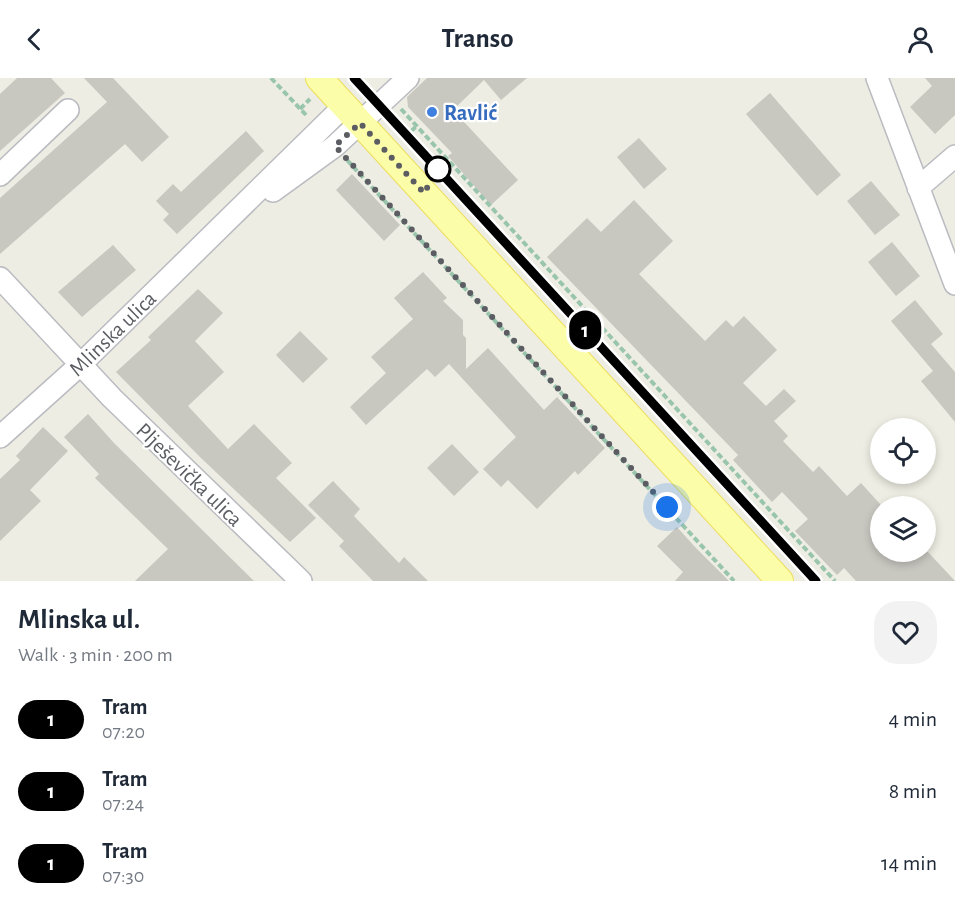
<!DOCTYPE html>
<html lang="en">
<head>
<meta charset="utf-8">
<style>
  :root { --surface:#fff; --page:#f2f2f3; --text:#1f2937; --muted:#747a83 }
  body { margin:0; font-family:"Alegreya Sans",sans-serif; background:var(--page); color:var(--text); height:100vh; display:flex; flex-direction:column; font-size:22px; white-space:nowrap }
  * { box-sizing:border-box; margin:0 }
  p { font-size:20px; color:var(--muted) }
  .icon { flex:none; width:33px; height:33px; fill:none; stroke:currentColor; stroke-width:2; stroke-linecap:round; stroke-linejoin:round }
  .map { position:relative; height:503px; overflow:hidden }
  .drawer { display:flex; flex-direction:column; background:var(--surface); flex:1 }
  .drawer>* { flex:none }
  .badge { padding:0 12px; border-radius:20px; font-size:21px; line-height:39px }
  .fabs { position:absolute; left:870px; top:340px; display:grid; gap:12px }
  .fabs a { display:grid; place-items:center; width:66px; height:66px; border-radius:50%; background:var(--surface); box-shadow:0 3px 9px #0003; font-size:30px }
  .you { position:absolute; width:30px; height:30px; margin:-15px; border:4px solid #fff; border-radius:50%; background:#1a73e8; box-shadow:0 0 0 9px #1a73e833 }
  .map>.badge { position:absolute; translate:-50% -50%; box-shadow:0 0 0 3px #fff }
  .round { display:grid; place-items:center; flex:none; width:63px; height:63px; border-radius:24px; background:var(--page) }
  .head { display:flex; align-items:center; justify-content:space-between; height:102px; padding:0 18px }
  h1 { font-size:28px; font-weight:700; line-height:45px }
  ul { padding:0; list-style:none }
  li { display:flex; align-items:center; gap:18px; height:72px; padding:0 18px }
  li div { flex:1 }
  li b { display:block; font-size:22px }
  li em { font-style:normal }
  li .badge { min-width:66px; font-weight:700; text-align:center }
  header { display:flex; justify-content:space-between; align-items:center; height:78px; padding:0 18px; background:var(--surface); font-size:27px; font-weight:700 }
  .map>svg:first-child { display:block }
</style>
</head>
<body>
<header><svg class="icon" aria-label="back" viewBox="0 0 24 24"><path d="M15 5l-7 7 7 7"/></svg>Transo<svg class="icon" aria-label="person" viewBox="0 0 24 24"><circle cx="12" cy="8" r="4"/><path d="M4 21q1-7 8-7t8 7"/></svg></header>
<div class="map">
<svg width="955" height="503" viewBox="0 0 955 503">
  <rect width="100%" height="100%" fill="#edede3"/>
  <!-- building -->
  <path fill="#c8c7c0" d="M17 0H51L65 15 0 73V16Z
    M84 0H113L169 59 142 84 125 66 0 176V120L107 24Z
    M427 0H527L501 22 484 2 453 32 518 102 491 127 448 78 452 75 408 29 407 19Z
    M925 0H955V37L935 56 910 29 932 8Z
    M770 15 841 97 817 118 746 36Z
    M246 53 264 73 177 156 163 142 169 136 156 123 173 106 181 114Z
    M639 60 667 91 644 111 617 79Z
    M352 96 400 147 384 163 336 112Z
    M871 103 900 137 875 157 847 123Z
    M634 122 673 163 639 196 705 263 726 242 733 249 744 238 777 272 743 305 766 328 784 311 796 323 774 343 788 358 783 363 813 394 819 388 847 418 861 405 880 426V474H928L955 503H856L844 490 837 497 795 453 808 441 782 414 772 424 733 382 738 377 547 179 587 140 601 154Z
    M892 164 920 198 896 218 868 184Z
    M113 167 136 192 82 239 58 214Z
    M423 194 447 220 443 223 463 242V257L466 260V291L488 270 544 332 557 319 605 370 578 397 575 393 537 431 508 402 501 409 483 391 516 359 449 286 435 299 427 291 366 347 350 329 386 295 371 279 413 241 394 220Z
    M198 211 223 235 195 263 224 294 188 328 228 371 254 346 292 385 276 400 316 440 290 464 200 379 116 294 151 262 148 259Z
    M915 222 943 256 931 266 955 294V344L921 303 933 293 891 243Z
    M300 253 328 281 303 305 276 277Z
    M88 336 114 365 254 503H135L168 471 95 400 99 396 64 359Z
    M43 349 68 373 30 412 41 423 0 463V401L20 382 16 378Z
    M452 366 479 394 454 418 427 390Z
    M333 403 360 431 354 438 399 485 404 479 428 503H373L339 468 344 463 308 427Z
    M677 449 695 469 729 503H675L683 494 657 468Z"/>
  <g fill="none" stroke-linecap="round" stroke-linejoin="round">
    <defs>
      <path id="minor" d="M877 0 955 206
        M0 97 68 32
        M918 110 955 78
        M273 113 335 68 408 0
        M0 200 112 320 301 503
        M0 359 80 287 344 28"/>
      <path id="major" d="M319 0 780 503"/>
    </defs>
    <!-- minor casing -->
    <use href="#minor" stroke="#babbc1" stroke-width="24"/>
    <!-- major casing -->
    <use href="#major" stroke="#eddd5c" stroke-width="28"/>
    <!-- path -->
    <path stroke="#99c5ad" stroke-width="4" stroke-dasharray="6 3" stroke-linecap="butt" d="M271 0 306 37
      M300 31 310 21
      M401 31 835 503
      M404 59 417 48
      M347 82 734 503"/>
    <!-- minor -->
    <use href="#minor" stroke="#fff" stroke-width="21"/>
    <!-- major -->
    <use href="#major" stroke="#fcfda8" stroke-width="26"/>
  </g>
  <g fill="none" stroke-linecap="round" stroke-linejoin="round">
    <defs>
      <path id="line" d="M354 0 816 503"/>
    </defs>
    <!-- line casing -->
    <use href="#line" stroke="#fff" stroke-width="14"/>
    <!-- line -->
    <use href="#line" stroke="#000" stroke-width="9"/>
    <!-- walk -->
    <path stroke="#5b5d63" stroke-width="6" stroke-dasharray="0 10.8" d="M438 91 424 115 360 45 335 68 667 429"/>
  </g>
  <!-- markers -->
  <circle fill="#3f7fe0" stroke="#fff" stroke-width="2" cx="432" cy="34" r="6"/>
  <circle fill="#fff" stroke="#000" stroke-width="3" cx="438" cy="91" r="12"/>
  <g text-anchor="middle" stroke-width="4.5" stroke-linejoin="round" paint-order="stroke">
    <!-- shop labels -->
    <g font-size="22" font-weight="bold" fill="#366cbe" stroke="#fff" text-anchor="start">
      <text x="444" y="42">Ravlić</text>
    </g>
    <!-- street labels -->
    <g font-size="22" fill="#5b5d63" stroke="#fff">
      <text transform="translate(112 255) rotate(-44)" y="8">Mlinska ulica</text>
      <text transform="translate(190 396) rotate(44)" y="8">Plješevička ulica</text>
    </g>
  </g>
</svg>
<div class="fabs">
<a><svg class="icon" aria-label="locate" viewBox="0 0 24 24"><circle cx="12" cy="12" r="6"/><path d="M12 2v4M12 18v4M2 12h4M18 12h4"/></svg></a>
<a><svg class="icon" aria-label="layers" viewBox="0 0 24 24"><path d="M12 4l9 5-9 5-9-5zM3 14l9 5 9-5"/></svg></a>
</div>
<div class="you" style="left:667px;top:429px"></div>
<b class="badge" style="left:585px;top:252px;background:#000;color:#fff">1</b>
</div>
<section class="drawer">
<div class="head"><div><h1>Mlinska ul.</h1><p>Walk · 3 min · 200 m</p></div><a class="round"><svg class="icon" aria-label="heart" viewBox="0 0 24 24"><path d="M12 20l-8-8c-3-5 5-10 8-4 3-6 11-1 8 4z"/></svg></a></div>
<ul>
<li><span class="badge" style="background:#000;color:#fff">1</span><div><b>Tram</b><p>07:20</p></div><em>4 min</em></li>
<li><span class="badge" style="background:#000;color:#fff">1</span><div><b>Tram</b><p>07:24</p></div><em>8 min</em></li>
<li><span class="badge" style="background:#000;color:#fff">1</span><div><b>Tram</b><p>07:30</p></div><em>14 min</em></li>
</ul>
</section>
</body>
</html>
